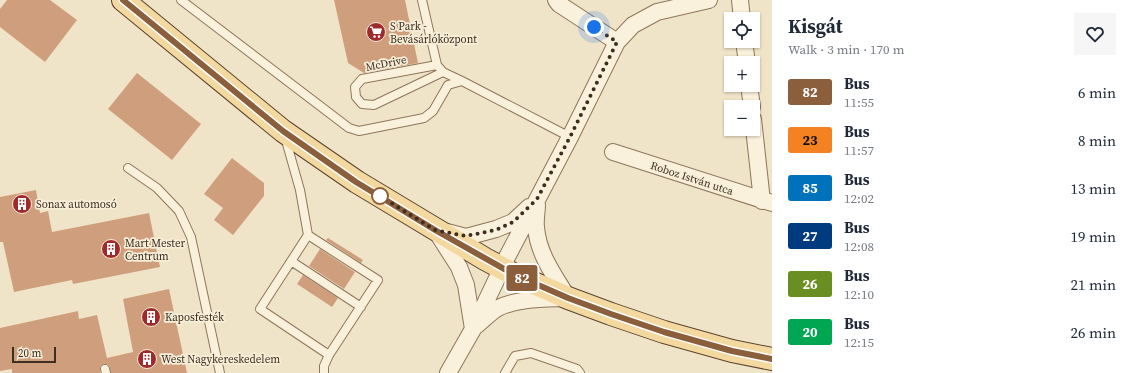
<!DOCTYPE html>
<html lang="en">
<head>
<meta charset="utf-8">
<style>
  :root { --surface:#fff; --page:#f6f6f7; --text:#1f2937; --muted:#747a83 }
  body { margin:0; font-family:"Source Serif 4",serif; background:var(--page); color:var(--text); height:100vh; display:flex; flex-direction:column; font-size:15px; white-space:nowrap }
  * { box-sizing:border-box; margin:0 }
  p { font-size:13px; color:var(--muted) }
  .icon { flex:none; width:22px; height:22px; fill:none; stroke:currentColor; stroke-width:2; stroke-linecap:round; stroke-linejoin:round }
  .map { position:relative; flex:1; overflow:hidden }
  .details { display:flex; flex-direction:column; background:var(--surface); width:360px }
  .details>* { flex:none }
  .badge { padding:0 8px; border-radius:3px; font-size:14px; line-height:26px }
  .tools { position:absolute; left:724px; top:12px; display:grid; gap:8px }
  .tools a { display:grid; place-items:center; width:36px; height:36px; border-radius:0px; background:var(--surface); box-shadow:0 1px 3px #0004; font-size:20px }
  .scale { position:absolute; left:12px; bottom:10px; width:44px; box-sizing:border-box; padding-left:4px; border:2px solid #3d2e20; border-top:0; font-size:11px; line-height:14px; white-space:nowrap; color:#3d2e20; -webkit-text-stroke:3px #f7eed8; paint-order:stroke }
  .you { position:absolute; width:20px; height:20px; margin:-10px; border:3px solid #fff; border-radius:50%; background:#1a73e8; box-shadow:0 0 0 6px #1a73e833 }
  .map>.badge { position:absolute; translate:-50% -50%; box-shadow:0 0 0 2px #fff }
  .round { display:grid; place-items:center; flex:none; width:42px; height:42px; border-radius:0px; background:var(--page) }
  .head { display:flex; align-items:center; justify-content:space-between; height:68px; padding:0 16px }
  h1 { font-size:19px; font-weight:700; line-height:30px }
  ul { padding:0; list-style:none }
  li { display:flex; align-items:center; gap:12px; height:48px; padding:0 16px }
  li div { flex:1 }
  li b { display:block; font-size:15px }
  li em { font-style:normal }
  li .badge { min-width:44px; font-weight:700; text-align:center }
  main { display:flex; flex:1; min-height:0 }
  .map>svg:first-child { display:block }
</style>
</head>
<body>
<main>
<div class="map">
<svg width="772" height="373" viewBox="0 0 772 373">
  <rect width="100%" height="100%" fill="#f0e4c8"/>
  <!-- building -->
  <path fill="#cf9f7d" d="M7 0H50L77 20 45 62 0 27V9Z
    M334 0H405L418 63 364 73 348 63Z
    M137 73 201 124 172 160 108 109Z
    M232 158 264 183V196L233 235 214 220 223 208 204 194Z
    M36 190 40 213 48 211 52 232 149 213 160 267 73 284 72 280 14 292 3 242H0V197Z
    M328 238 363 260 361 263 326 240Z
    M320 249 355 272 344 289 309 266Z
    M303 275 338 298 332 307 297 284Z
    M169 289 187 373H111L109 365 104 364 100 367V373H12V369L0 371V328L78 311 79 319 97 315 107 358 133 352 123 299Z"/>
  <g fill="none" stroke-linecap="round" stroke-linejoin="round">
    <defs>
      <path id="service" d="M181 0 349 128 359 131 424 118 433 111 448 85 462 81 570 137
        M422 0 437 65 443 72 462 81
        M437 65 362 79 355 87 356 97 362 104 374 105 443 72
        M285 137 300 190 308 235
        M128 168 157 188 179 211 191 237 220 373
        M291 261 361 307
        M105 369 106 373
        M324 373V366L329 355 378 280 308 235 260 309 329 355
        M505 373 515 356 531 353 577 369 580 373"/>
      <path id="minor" d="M556 0 559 4 617 42
        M740 0 742 19
        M744 41 747 63
        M749 85 752 107
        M753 119 762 201
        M613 152 772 203
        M436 231 459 267 466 285 473 329
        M447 232 466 237 496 229 513 222 529 207
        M477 325C483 320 490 313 496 309 516 298 546 299 568 298 554 275 538 254 536 227 535 219 537 212 537 205
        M448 373 473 329 507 257 570 137 617 42 633 25 657 12 709 0"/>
      <path id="primary" d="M123 0 283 131 357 182 485 259 513 274 568 298 611 314 664 332 732 351 772 359"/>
    </defs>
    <!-- service casing -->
    <use href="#service" stroke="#8d765c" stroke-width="10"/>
    <!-- minor casing -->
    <use href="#minor" stroke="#8d765c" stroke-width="18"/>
    <!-- primary casing -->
    <use href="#primary" stroke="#5b4430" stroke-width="24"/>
    <!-- service -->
    <use href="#service" stroke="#faf1dc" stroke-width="8"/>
    <!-- minor -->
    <use href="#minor" stroke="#faf1dc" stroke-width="16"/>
    <!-- primary -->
    <use href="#primary" stroke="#f3d9a0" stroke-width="22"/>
  </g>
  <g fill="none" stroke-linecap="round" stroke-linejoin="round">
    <defs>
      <path id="line" d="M123 0 283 131 356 182 435 230 513 274 568 298 611 314 664 332 732 351 772 359"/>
    </defs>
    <!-- line casing -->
    <use href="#line" stroke="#fff" stroke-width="9"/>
    <!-- line -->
    <use href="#line" stroke="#8b5e3c" stroke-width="6"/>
    <!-- walk -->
    <path stroke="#3d2e20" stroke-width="4" stroke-dasharray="0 7.2" d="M380 196 435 230 466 236 496 230 513 222 537 199 570 137 617 42 594 27"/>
  </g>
  <!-- icons -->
  <defs>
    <symbol id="supermarket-disc" viewBox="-11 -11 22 22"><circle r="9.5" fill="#9e2a2b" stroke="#f7eed8"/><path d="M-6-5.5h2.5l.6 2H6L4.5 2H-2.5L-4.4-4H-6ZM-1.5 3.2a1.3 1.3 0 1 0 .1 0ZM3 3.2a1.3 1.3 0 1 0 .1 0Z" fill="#fff"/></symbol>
    <symbol id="building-disc" viewBox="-11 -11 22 22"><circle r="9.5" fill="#9e2a2b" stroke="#f7eed8"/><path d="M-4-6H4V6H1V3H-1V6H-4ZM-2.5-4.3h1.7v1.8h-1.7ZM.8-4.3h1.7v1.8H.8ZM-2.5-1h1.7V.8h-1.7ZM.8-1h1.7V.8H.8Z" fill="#fff"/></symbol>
  </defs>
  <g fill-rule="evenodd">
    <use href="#supermarket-disc" x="365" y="21" width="22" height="22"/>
    <use href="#building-disc" x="11" y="193" width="22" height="22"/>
    <use href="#building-disc" x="100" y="238" width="22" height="22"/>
    <use href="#building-disc" x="140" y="306" width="22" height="22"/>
    <use href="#building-disc" x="136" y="348" width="22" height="22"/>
  </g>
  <!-- markers -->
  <circle fill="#fff" stroke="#8b5e3c" stroke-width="2" cx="380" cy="196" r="8"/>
  <g text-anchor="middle" stroke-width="3.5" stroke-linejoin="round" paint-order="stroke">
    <!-- poi labels -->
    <g font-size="11" fill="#3d2e20" stroke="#f7eed8" text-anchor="start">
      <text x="390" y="30">S Park -<tspan x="390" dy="13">Bevásárlóközpont</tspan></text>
      <text x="36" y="208">Sonax automosó</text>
      <text x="125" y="247">Mart Mester<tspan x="125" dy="13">Centrum</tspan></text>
      <text x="165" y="321">Kaposfesték</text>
      <text x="161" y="363">West Nagykereskedelem</text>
    </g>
    <!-- street labels -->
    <g font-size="11" fill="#3d2e20" stroke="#f7eed8">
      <text transform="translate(386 63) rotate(-11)" y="4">McDrive</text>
      <text transform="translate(692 178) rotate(18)" y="4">Roboz István utca</text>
    </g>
  </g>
</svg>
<div class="tools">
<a><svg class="icon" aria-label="locate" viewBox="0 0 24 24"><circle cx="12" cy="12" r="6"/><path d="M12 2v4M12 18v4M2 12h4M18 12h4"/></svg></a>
<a>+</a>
<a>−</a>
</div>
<div class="scale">20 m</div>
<div class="you" style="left:594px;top:27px"></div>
<b class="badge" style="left:522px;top:278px;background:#8b5e3c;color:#fff">82</b>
</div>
<section class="details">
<div class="head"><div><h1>Kisgát</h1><p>Walk · 3 min · 170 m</p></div><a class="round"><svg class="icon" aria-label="heart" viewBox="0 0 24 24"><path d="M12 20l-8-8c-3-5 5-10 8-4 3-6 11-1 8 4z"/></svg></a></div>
<ul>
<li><span class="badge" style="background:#8b5e3c;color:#fff">82</span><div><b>Bus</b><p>11:55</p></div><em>6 min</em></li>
<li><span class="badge" style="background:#f58220;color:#111">23</span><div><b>Bus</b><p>11:57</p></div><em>8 min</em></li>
<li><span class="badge" style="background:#0072bc;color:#fff">85</span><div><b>Bus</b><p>12:02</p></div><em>13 min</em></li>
<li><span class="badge" style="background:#003b80;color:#fff">27</span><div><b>Bus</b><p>12:08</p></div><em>19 min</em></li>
<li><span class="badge" style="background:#6b8e23;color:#fff">26</span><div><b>Bus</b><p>12:10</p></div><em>21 min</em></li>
<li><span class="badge" style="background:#00a651;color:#fff">20</span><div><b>Bus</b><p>12:15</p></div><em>26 min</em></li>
</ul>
</section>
</main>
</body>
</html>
